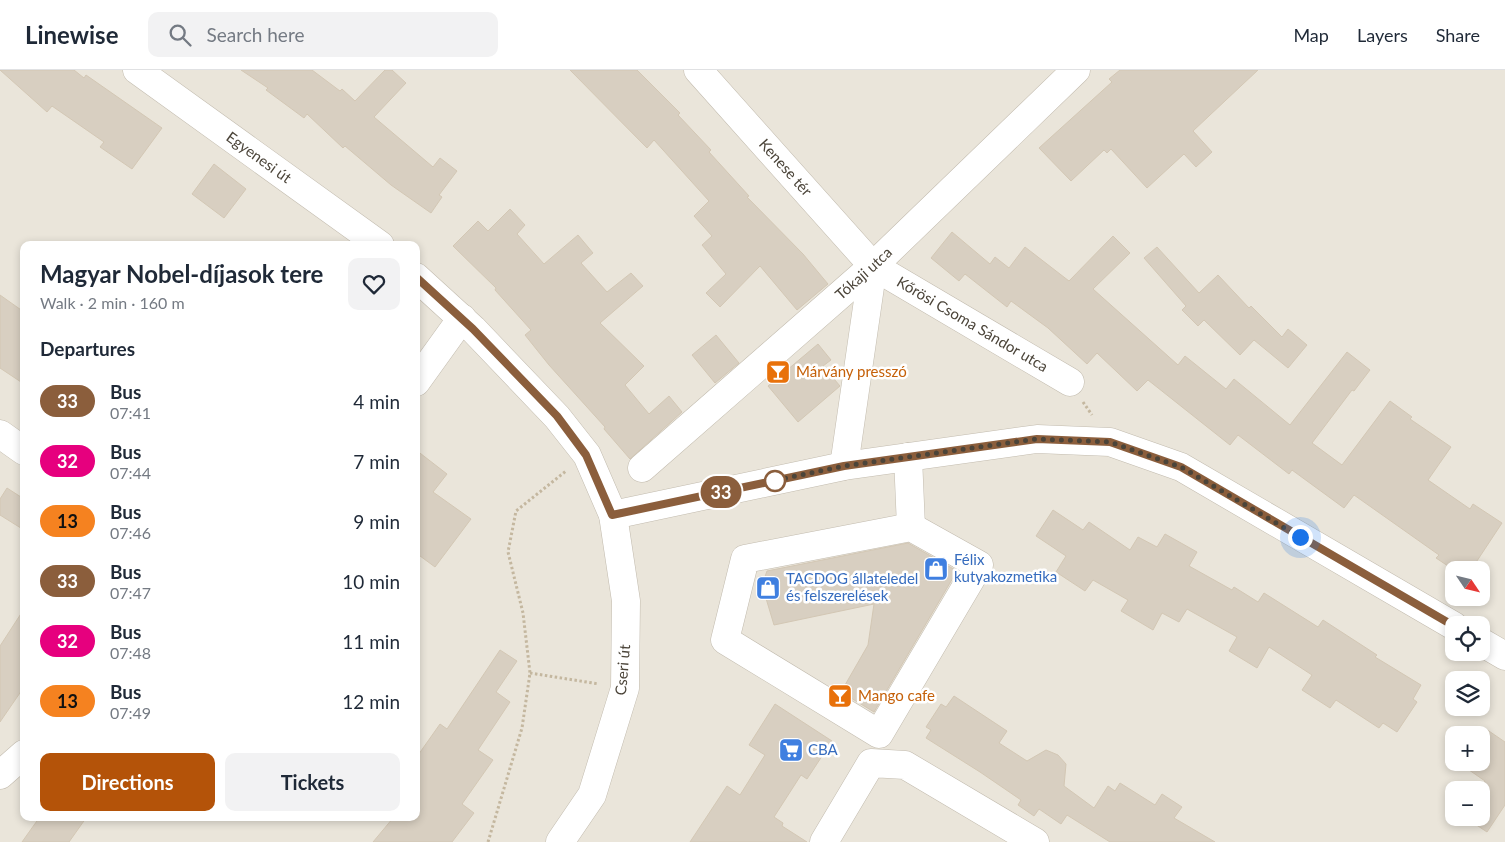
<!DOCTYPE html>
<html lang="en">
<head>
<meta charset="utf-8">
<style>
  :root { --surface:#fff; --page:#f2f2f3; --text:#1f2937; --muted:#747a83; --line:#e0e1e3; --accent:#b45309 }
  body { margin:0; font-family:Lato,sans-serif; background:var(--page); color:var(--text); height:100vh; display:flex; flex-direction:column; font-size:19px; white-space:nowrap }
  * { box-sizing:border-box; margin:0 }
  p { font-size:16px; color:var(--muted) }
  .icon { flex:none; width:28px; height:28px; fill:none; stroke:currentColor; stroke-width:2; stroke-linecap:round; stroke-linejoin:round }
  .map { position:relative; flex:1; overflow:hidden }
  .side { position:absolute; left:20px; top:171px; width:400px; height:580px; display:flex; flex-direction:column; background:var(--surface); border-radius:10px; box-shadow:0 2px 8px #0003 }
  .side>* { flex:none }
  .badge { padding:0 10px; border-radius:16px; font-size:18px; line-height:32px }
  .needle { width:32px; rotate:125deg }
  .controls { position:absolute; left:1445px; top:491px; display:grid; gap:10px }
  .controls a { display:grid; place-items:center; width:45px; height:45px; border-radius:10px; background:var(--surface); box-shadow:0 2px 8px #0003; font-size:25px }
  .you { position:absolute; width:25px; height:25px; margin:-12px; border:4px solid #fff; border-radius:50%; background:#1a73e8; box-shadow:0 0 0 8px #1a73e833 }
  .map>.badge { position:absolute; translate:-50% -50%; box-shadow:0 0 0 2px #fff }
  h2 { padding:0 20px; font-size:19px; line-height:45px }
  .round { display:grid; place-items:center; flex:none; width:52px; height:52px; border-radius:10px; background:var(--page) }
  .summary { display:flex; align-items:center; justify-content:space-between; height:85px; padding:0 20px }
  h1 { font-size:24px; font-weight:700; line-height:38px }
  .primary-button { display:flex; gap:10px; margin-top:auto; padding:10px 20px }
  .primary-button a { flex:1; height:58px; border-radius:10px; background:var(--accent); color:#fff; font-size:20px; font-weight:700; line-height:58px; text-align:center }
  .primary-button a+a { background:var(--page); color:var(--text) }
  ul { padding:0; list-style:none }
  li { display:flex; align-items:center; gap:15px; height:60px; padding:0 20px }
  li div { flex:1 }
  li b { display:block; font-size:19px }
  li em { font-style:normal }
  li .badge { min-width:55px; font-weight:700; text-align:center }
  header { display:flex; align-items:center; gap:30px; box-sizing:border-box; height:70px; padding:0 25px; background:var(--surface); border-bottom:1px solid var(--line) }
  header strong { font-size:24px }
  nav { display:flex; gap:28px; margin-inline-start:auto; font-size:18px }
  .search { width:350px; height:45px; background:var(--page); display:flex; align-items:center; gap:12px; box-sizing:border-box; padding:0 18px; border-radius:10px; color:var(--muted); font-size:19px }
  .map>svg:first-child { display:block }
</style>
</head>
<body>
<header>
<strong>Linewise</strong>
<div class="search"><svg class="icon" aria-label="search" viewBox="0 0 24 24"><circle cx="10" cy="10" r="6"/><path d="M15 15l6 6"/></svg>Search here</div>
<nav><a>Map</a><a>Layers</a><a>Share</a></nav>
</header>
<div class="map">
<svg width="1505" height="772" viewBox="0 0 1505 772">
  <rect width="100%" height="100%" fill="#f6f3ec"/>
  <!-- residential -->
  <path fill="#eae5da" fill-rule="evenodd" d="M0 0H1505V772H0ZM24 175H416V748H24ZM1454 500H1481V528H1454ZM1454 555H1481V582H1454ZM1454 610H1481V638H1454ZM1454 665H1481V692H1454ZM1454 720H1481V748H1454Z"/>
  <!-- building -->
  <path fill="#d8cfc1" stroke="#d3c7b4" d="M0 0H74L84 8 86 5 162 58 132 99 100 77 104 72 52 36 47 42Z
    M241 0H312L340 21 342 19 355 31 385 0H392L406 13 374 47 433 97 440 88 457 101 439 125 442 127 431 143 391 115 345 76 343 78 307 44 304 48 266 20 268 18Z
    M570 0H637L680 43 678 45 711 80 709 82 749 126 747 127 803 184 828 214 797 240 760 196 720 237 706 223 726 204 702 175 712 166 694 146 709 131 654 70 647 78Z
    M1120 0H1258L1193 61 1212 82 1196 97 1184 84 1147 118 1111 79 1107 83 1104 80 1071 111 1039 78 1112 12 1109 9Z
    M214 94 246 119 224 148 192 124Z
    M510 139 525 155 517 164 544 194 578 165 593 183 581 193 607 222 631 203 643 216 600 253 644 296 625 315 649 344 669 326 682 342 630 389 604 359 605 357 549 295 525 265 531 260 495 220 496 218 453 176 478 151 488 161Z
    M952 162 990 194 995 187 1009 198 1025 177 1069 211 1113 166 1130 183 1093 219 1178 295 1185 286 1226 319 1234 309 1290 355 1347 282 1370 300 1354 321 1352 320 1312 373 1342 395 1390 331 1412 347 1410 349 1451 377 1428 410 1470 439 1473 434 1502 453 1471 500H1454L1436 488 1439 485 1354 425 1344 438 1292 400 1289 404 1238 365 1230 375 1148 310 1137 321 1097 283 1087 294 1048 258 1011 231 1007 237 965 204 959 211 931 188Z
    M1157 177 1199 223 1218 205 1249 238 1251 236 1282 267 1288 259 1307 275 1288 298 1254 270 1240 285 1204 250 1198 256 1182 240 1186 236 1144 188Z
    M0 225 24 242V314L0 298Z
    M716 265 739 293 715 313 692 285Z
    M818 274 831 290 823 296 840 316 798 352 768 316Z
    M416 380 447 404 433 422 471 449 435 497 416 483Z
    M7 418 24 429V460L0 445V429Z
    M1053 440 1083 460 1089 452 1130 480 1138 467 1157 477 1165 464 1197 482 1189 496 1232 520 1234 517 1258 532 1264 523 1318 557 1323 550 1377 585 1375 587 1421 615 1413 629 1417 632 1397 662 1383 653 1379 658 1336 630 1330 638 1302 620 1312 605 1269 577 1257 598 1229 581 1237 567 1187 539 1179 552 1162 543 1153 560 1121 541 1128 530 1093 510 1085 521 1056 502 1066 486 1036 466Z
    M908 473 957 501 874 642 841 622 868 575 874 534 774 555 762 515 767 501Z
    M24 539V617L0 652V576Z
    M500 580 517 591 496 622 510 632 478 680 493 690 462 734 474 743 452 772H373L393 748H416V688L440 654 447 659Z
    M954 626 1007 661 999 673 1027 691 1046 680 1058 685 1066 694 1064 716 1094 738 1108 716 1115 721 1120 713 1155 735 1162 724 1182 737 1174 748 1215 772H1110L1067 745 1061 754 1039 739 1034 746 1018 735 1021 730 980 702 926 668 931 660 926 657 941 634 946 637Z
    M775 634 832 671 807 709 801 705 774 747 783 753 782 756 807 772H690L727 716 740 725 765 685 749 675Z
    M1483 657 1505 672V735L1487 762 1466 748H1481V720H1480L1485 711 1459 693 1481 692V665H1478Z
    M39 748H86L69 772H22Z"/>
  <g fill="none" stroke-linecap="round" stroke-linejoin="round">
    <defs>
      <g id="minor">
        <path id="s1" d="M137 0 380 175"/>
        <path id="s2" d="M698 0 873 196 1070 312"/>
        <path d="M416 207 473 259 557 347 587 385 613 445 626 531 625 618 592 725 560 772"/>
        <path d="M416 312 462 248"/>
        <path d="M0 364 24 381"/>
        <path d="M908 387 911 457"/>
        <path d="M844 396 873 196"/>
        <path id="s3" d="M642 398 873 196 1076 0"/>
        <path d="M613 445 844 396 1037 369 1110 372 1181 397 1454 556"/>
        <path d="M911 457 979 495 879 664 725 570 745 489Z"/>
        <path d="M1481 572 1505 586"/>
        <path d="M0 705 24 684"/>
        <path d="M824 772 871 693 905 695 1035 772"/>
      </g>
    </defs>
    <!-- minor casing -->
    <use href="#minor" stroke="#c2bbae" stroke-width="29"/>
    <!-- path -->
    <path stroke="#c4b79f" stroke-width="3" stroke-dasharray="2.5 2.5" stroke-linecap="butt" d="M1083 332 1092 345
      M530 603 599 614
      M488 772 522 658 530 603 523 543 508 482 516 441 566 401"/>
    <!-- minor -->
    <use href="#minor" stroke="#fff" stroke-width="28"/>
  </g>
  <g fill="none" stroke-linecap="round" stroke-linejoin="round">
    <defs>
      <path id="line" d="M416 207 473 259 557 346 586 385 612 445 844 396 1037 369 1110 372 1181 397 1454 556"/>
    </defs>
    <!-- line casing -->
    <use href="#line" stroke="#fff" stroke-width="11"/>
    <!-- line -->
    <use href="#line" stroke="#8b5e3c" stroke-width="8"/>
    <!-- walk -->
    <path stroke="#4b4439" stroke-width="5" stroke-dasharray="0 9" d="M775 411 767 412 844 396 1037 369 1110 372 1181 397 1300 467"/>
  </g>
  <!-- icons -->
  <defs>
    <symbol id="bar-square" viewBox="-11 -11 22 22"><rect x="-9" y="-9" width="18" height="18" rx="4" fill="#e8710a" stroke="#fff"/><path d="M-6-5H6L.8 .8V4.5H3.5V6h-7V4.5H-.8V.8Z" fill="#fff"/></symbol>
    <symbol id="shop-square" viewBox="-11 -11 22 22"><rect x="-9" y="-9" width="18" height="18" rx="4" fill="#3f7fe0" stroke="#fff"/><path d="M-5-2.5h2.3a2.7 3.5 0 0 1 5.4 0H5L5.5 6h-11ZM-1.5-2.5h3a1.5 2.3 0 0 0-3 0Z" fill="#fff"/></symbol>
    <symbol id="supermarket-square" viewBox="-11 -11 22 22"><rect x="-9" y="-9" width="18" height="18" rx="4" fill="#3f7fe0" stroke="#fff"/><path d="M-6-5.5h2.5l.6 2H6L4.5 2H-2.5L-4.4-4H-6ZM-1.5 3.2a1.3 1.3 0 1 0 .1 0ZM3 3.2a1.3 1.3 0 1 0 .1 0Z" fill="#fff"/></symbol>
  </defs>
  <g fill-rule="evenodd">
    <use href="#bar-square" x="764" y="288" width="28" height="28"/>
    <use href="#shop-square" x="922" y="485" width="28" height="28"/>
    <use href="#shop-square" x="754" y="504" width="28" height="28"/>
    <use href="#bar-square" x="826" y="612" width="28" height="28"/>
    <use href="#supermarket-square" x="777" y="666" width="28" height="28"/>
  </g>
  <!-- markers -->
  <circle fill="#fff" stroke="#8b5e3c" stroke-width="2.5" cx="775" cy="411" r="10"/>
  <g text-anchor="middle" stroke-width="5" stroke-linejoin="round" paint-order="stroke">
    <!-- street labels -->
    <g font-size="15" fill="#4b4439" stroke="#fff">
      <text dy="5" stroke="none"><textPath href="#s1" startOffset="150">Egyenesi út</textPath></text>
      <text dy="5" stroke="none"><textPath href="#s2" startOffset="131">Kenese tér</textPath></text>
      <text dy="5" stroke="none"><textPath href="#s3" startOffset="295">Tókaji utca</textPath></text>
      <text dy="5" stroke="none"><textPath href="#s2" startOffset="378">Kőrösi Csoma Sándor utca</textPath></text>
      <text transform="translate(623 600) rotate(-85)" y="5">Cseri út</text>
    </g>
    <!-- food labels -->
    <g font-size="15" fill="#c56008" stroke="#fff" text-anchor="start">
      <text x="796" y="307">Márvány presszó</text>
      <text x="858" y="631">Mango cafe</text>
    </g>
    <!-- shop labels -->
    <g font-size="15" fill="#366cbe" stroke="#fff" text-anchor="start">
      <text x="954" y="495">Félix<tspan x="954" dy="17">kutyakozmetika</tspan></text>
      <text x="786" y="514">TACDOG állateledel<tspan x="786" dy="17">és felszerelések</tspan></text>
      <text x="808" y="685">CBA</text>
    </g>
  </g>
</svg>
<div class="controls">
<a><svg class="needle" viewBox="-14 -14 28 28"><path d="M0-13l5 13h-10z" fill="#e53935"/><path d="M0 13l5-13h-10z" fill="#747a83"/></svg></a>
<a><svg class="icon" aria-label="locate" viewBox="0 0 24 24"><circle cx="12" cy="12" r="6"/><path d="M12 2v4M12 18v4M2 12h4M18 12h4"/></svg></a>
<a><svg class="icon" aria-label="layers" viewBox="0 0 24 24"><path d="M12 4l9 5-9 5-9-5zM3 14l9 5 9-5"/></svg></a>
<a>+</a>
<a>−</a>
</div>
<div class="you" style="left:1300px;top:467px"></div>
<b class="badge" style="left:721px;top:422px;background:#8b5e3c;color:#fff">33</b>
<section class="side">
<div class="summary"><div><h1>Magyar Nobel-díjasok tere</h1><p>Walk · 2 min · 160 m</p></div><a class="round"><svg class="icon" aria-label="heart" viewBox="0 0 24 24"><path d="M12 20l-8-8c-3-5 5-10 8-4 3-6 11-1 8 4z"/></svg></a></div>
<h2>Departures</h2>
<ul>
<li><span class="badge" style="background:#8b5e3c;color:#fff">33</span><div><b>Bus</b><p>07:41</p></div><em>4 min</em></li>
<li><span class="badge" style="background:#e6007e;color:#fff">32</span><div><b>Bus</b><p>07:44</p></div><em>7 min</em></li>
<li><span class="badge" style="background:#f58220;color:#111">13</span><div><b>Bus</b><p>07:46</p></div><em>9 min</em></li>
<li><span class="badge" style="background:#8b5e3c;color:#fff">33</span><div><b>Bus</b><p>07:47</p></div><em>10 min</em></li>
<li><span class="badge" style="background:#e6007e;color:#fff">32</span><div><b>Bus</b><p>07:48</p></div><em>11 min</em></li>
<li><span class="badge" style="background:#f58220;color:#111">13</span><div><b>Bus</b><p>07:49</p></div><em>12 min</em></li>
</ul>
<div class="primary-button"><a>Directions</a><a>Tickets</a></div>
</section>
</div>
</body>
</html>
